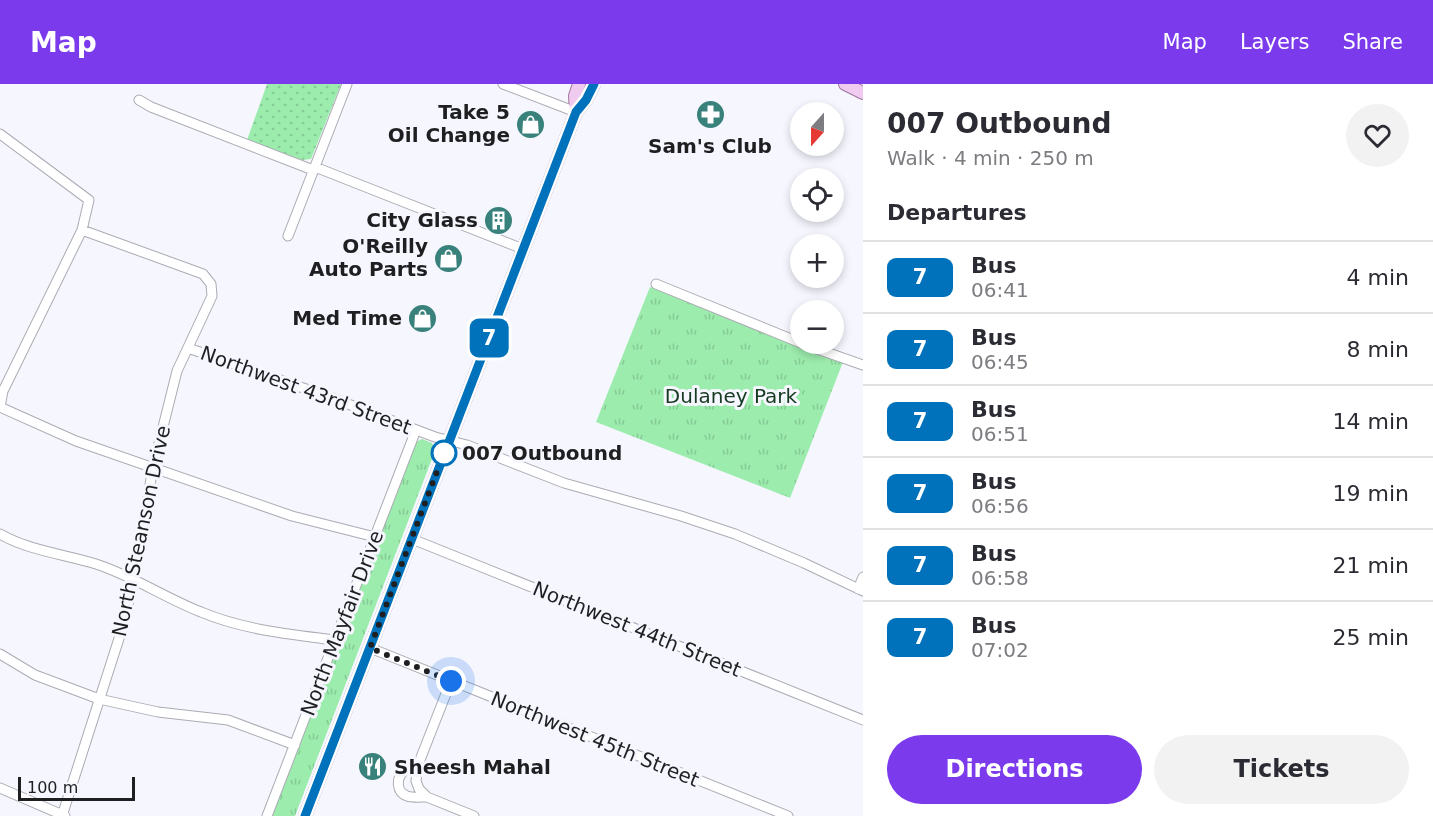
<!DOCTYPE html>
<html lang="en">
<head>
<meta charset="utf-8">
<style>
  :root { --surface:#fff; --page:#f2f2f3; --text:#2b2b33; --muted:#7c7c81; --line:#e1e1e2; --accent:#7c3aed }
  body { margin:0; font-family:"DejaVu Sans",sans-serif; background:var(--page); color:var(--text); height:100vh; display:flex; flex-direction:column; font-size:22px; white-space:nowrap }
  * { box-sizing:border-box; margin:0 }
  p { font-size:20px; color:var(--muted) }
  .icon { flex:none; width:33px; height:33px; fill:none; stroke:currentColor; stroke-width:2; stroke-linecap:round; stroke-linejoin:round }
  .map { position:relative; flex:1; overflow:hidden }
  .sheet { display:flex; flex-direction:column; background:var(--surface); width:570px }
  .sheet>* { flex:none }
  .badge { padding:0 12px; border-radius:9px; font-size:21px; line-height:39px }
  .needle { width:39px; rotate:201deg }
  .fabs { position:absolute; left:790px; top:18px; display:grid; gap:12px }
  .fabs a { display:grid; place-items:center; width:54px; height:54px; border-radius:50%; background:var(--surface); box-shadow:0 3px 9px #0003; font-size:30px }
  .scale { position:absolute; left:18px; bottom:15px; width:117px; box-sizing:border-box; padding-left:6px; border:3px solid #1f1f22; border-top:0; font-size:16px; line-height:21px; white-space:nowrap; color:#1f1f22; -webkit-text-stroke:4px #f5f6fe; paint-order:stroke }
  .you { position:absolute; width:30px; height:30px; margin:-15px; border:4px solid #fff; border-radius:50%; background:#1a73e8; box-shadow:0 0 0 9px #1a73e833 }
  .map>.badge { position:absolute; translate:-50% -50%; box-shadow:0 0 0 3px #fff }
  h2 { padding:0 24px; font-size:22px; line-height:54px }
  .round { display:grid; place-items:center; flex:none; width:63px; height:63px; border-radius:32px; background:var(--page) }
  .overview { display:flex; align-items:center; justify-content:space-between; height:102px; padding:0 24px }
  h1 { font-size:28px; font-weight:800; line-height:45px }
  .cta { display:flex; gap:12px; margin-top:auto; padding:12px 24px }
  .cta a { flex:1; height:69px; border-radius:36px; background:var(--accent); color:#fff; font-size:24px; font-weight:800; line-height:69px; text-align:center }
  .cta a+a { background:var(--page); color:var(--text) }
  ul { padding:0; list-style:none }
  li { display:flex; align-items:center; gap:18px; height:72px; padding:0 24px; border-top:2px solid var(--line) }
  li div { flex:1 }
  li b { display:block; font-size:22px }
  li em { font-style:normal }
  li .badge { min-width:66px; font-weight:700; text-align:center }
  header { display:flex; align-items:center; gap:36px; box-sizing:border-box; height:84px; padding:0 30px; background:var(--accent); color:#fff }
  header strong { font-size:28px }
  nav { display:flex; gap:33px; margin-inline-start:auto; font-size:21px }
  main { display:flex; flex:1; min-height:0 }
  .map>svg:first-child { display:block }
</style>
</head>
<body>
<header>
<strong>Map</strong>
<nav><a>Map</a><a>Layers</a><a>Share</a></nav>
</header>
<main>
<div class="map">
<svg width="863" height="732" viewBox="0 0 863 732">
  <defs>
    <pattern id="grass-dots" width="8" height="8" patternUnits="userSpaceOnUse" patternTransform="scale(1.5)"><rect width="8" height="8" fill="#9cecad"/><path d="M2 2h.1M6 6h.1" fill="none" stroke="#86ca95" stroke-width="1.8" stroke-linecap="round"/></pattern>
    <pattern id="park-tufts" width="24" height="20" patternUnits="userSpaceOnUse" patternTransform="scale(1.5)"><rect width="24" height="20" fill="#9cecad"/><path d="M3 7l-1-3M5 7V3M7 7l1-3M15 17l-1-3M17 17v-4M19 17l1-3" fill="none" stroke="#86ca95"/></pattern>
  </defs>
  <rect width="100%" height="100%" fill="#f5f6fe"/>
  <!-- grass -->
  <path fill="url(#grass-dots)" d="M267 0H341L311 75 302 76 247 56Z"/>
  <!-- park -->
  <path fill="url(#park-tufts)" d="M650 203 843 278 790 414 596 338Z
    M422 355 432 359 435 367 295 732H271L416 358Z"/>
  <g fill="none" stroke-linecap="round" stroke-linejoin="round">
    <defs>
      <path id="minor" d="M503 0 576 28
        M139 16 151 23 313 86
        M0 50 89 116 82 146 3 307 0 323
        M315 83 523 165
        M288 152 347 0
        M656 200 801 259
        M803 260 863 281
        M188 264 332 314 435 353 467 361 564 399 681 432 735 450 804 479 863 507
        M0 323 76 357 292 432 375 453
        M0 450C30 467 64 470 96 480 133 492 165 514 201 528 244 546 289 550 335 556
        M412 455 863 636
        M858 505 863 493
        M370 564 788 732
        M0 570 35 591 99 615 158 628 228 636 295 661
        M451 597 418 681 416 697 419 705 427 713 474 732
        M418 681C414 682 408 684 404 687 396 694 396 708 407 712 413 714 421 713 427 713
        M0 704 65 732
        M62 732 123 542 134 495 153 383 177 287 212 212 211 200 203 190 82 146
        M267 732 416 346"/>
      <path id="major" d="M845 0 863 9
        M576 28 575 12 579 0
        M305 732 576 28 586 16 594 0"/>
    </defs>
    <!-- minor casing -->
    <use href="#minor" stroke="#abacb3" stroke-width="11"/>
    <!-- major casing -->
    <use href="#major" stroke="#a277a0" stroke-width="14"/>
    <!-- minor -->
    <use href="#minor" stroke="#fff" stroke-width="9"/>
    <!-- major -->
    <use href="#major" stroke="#f1caef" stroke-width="12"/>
  </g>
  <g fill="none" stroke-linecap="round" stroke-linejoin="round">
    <defs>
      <path id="line" d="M305 732 576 28 586 16 594 0"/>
    </defs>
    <!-- line casing -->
    <use href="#line" stroke="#fff" stroke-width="14"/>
    <!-- line -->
    <use href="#line" stroke="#0072bc" stroke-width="9"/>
    <!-- walk -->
    <path stroke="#1f1f22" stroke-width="6" stroke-dasharray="0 10.8" d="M444 369 370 564 451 597"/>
  </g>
  <!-- icons -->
  <defs>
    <symbol id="pharmacy-disc" viewBox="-11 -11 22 22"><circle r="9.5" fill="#39817b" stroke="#f5f6fe"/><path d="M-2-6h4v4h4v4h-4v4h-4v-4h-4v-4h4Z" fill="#fff"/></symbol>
    <symbol id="shop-disc" viewBox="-11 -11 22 22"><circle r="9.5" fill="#39817b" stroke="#f5f6fe"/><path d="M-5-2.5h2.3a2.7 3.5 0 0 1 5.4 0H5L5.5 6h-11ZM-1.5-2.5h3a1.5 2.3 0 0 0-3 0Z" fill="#fff"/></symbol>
    <symbol id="building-disc" viewBox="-11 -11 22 22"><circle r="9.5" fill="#39817b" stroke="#f5f6fe"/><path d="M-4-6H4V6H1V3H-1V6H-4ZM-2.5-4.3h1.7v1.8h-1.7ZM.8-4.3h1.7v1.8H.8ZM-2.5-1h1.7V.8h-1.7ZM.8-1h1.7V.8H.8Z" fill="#fff"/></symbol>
    <symbol id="restaurant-disc" viewBox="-11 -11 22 22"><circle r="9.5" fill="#39817b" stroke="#f5f6fe"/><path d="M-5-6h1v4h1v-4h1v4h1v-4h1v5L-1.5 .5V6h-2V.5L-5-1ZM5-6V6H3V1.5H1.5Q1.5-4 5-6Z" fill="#fff"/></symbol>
  </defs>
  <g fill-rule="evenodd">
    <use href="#pharmacy-disc" x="694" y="14" width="33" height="33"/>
    <use href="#shop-disc" x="514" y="24" width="33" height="33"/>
    <use href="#building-disc" x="482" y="120" width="33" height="33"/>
    <use href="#shop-disc" x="432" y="158" width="33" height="33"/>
    <use href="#shop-disc" x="406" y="218" width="33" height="33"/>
    <use href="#restaurant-disc" x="356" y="666" width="33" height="33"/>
  </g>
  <!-- markers -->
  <circle fill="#fff" stroke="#0072bc" stroke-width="3" cx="444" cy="369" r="12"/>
  <g text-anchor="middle" stroke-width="6" stroke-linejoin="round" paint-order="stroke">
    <!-- poi labels -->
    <g font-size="20" font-weight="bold" fill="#1f1f22" stroke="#f5f6fe" text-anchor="end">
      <text x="510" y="35">Take 5<tspan x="510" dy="23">Oil Change</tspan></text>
      <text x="710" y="69" text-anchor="middle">Sam's Club</text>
      <text x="478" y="143">City Glass</text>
      <text x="428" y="169">O'Reilly<tspan x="428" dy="23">Auto Parts</tspan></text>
      <text x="402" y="241">Med Time</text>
      <text x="394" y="690" text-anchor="start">Sheesh Mahal</text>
    </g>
    <!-- street labels -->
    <g font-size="20" fill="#1f1f22" stroke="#f5f6fe">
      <text transform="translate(306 306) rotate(20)" y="7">Northwest 43rd Street</text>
      <text transform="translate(141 447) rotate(-78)" y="7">North Steanson Drive</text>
      <text transform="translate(342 539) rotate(-69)" y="7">North Mayfair Drive</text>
      <text transform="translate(637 545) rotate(22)" y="7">Northwest 44th Street</text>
      <text transform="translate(595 655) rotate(22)" y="7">Northwest 45th Street</text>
    </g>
    <!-- park labels -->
    <g font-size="20" fill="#173b21" stroke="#f5f6fe">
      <text x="731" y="319">Dulaney Park</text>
    </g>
    <!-- stop labels -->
    <g font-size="20" font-weight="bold" fill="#1f1f22" stroke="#f5f6fe" text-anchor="start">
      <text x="462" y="376">007 Outbound</text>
    </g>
  </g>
</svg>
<div class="fabs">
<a><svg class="needle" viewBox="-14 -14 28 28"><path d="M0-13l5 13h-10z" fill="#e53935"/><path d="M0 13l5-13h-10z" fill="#7c7c81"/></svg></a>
<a><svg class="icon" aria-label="locate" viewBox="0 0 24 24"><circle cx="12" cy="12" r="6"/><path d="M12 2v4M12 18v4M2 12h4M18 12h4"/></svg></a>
<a>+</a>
<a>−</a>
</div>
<div class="scale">100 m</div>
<div class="you" style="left:451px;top:597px"></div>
<b class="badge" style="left:489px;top:254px;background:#0072bc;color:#fff">7</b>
</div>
<section class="sheet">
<div class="overview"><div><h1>007 Outbound</h1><p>Walk · 4 min · 250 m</p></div><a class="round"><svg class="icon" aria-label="heart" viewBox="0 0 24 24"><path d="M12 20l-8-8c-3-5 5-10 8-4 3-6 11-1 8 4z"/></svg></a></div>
<h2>Departures</h2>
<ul>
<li><span class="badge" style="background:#0072bc;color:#fff">7</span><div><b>Bus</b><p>06:41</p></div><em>4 min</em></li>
<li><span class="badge" style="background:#0072bc;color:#fff">7</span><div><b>Bus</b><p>06:45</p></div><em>8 min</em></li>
<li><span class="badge" style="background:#0072bc;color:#fff">7</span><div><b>Bus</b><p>06:51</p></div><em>14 min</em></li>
<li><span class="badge" style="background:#0072bc;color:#fff">7</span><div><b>Bus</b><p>06:56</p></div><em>19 min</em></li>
<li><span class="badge" style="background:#0072bc;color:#fff">7</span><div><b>Bus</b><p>06:58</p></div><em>21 min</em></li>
<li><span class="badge" style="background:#0072bc;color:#fff">7</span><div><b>Bus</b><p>07:02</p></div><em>25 min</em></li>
</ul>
<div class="cta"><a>Directions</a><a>Tickets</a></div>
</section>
</main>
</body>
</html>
